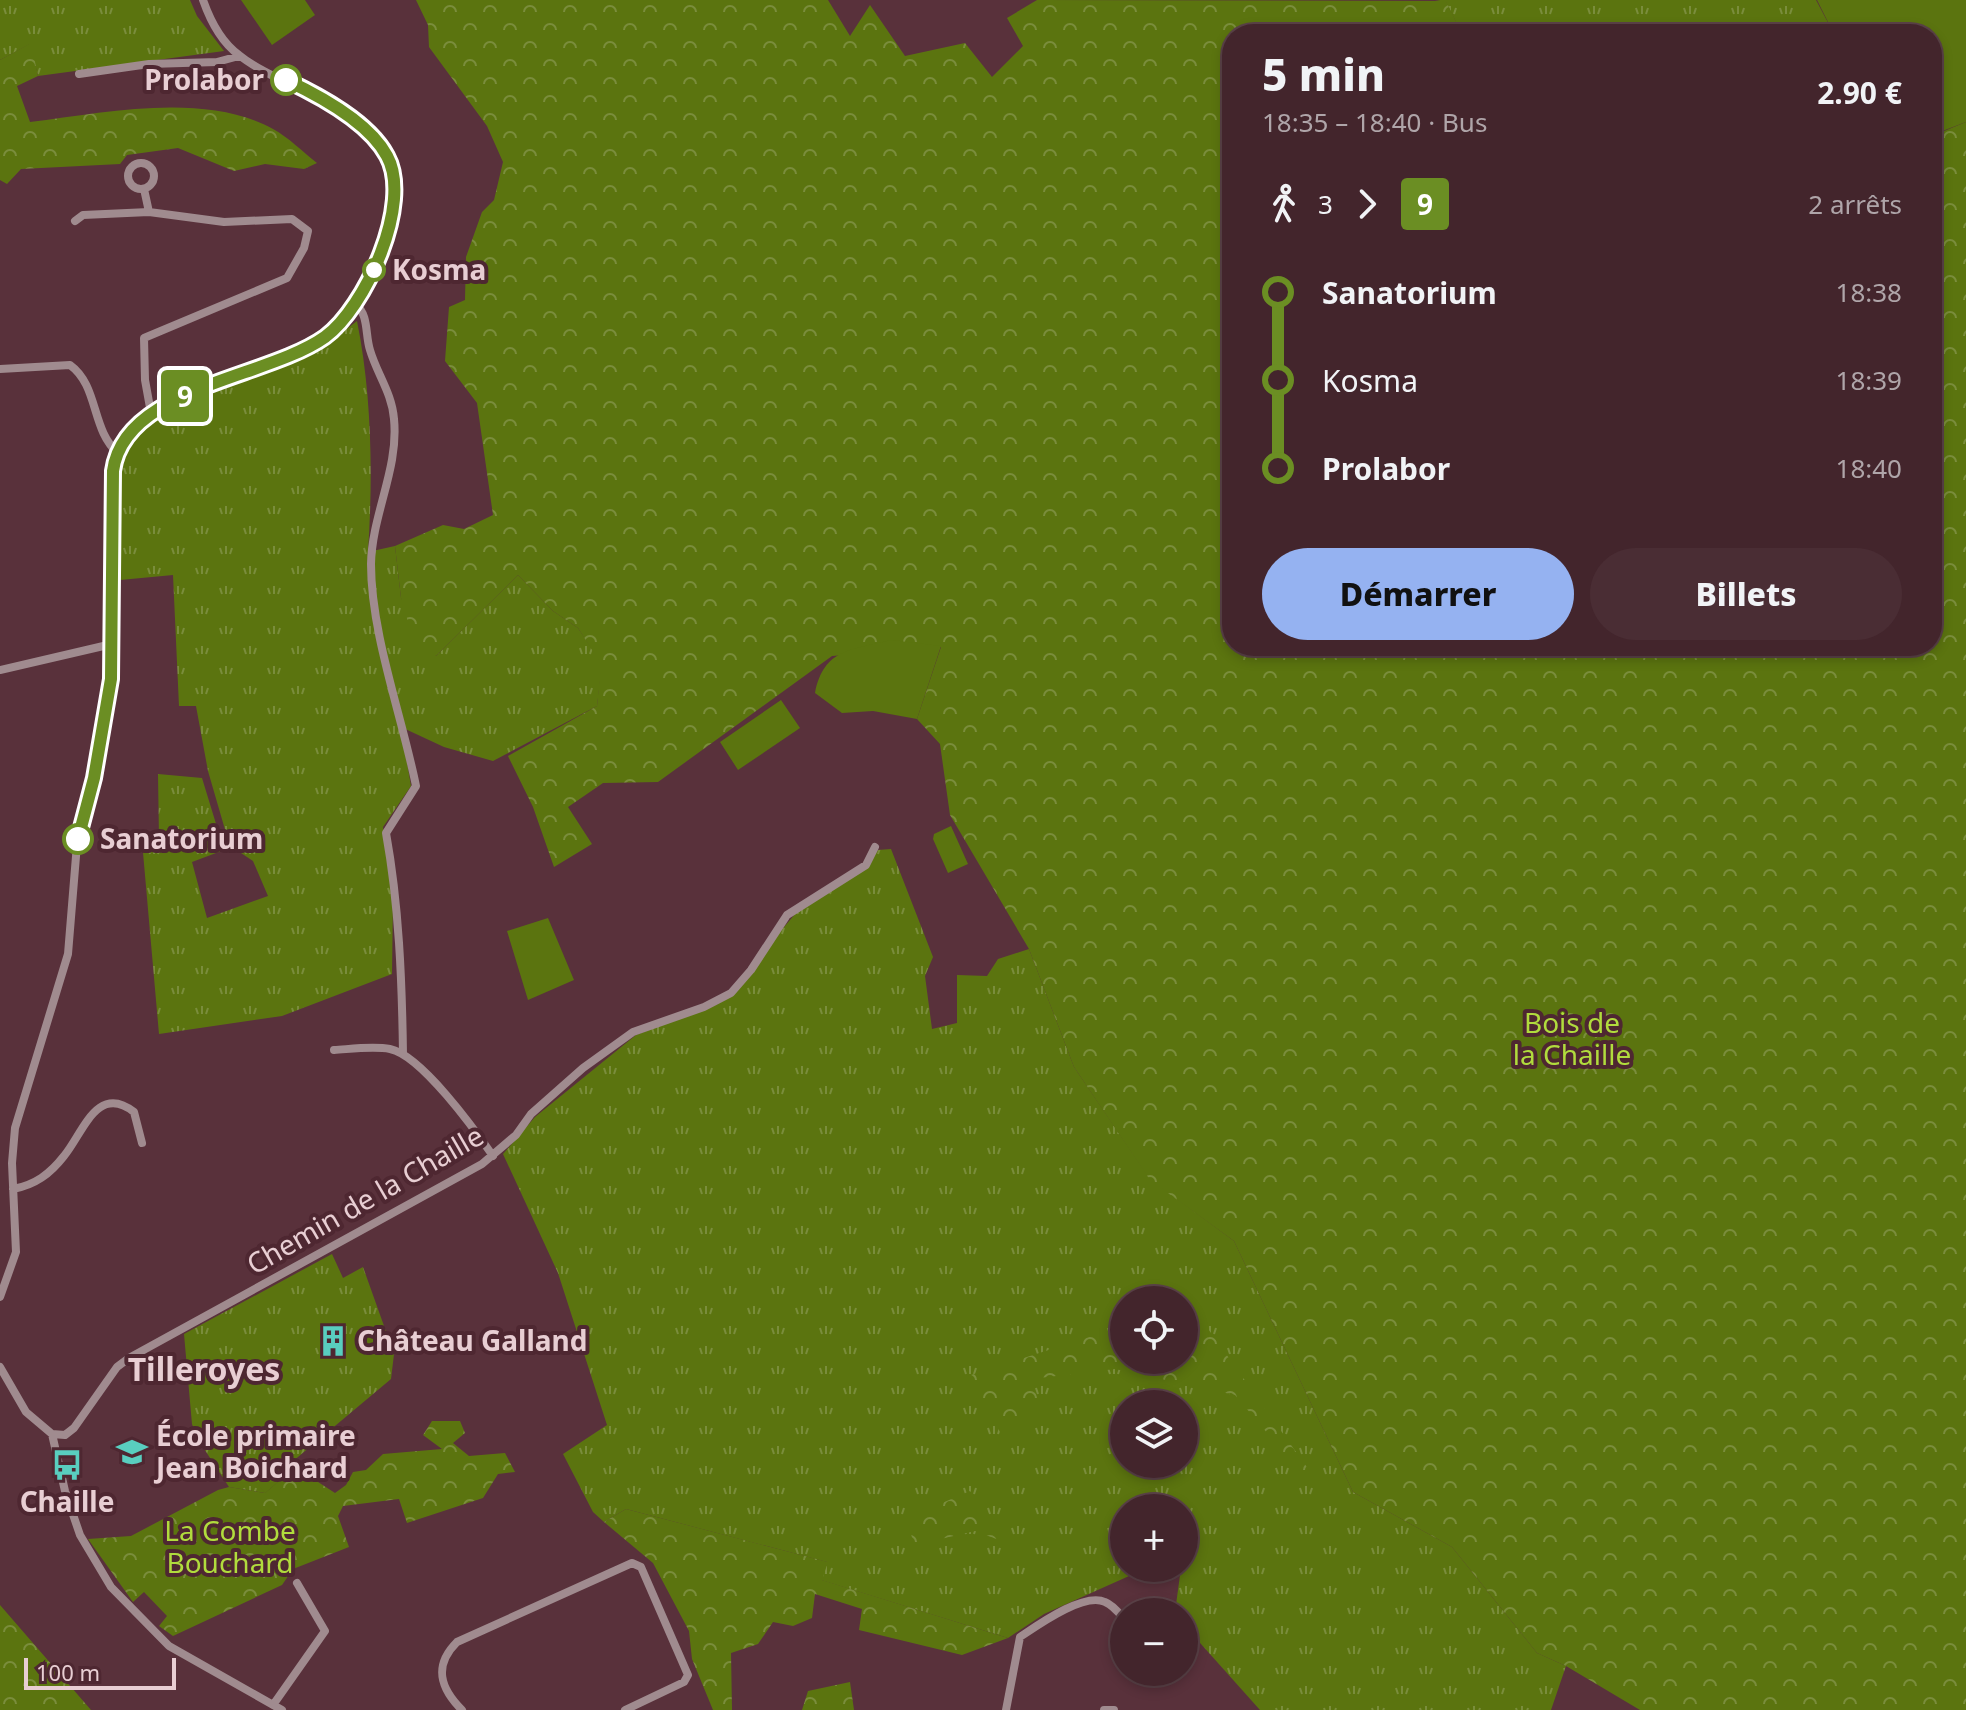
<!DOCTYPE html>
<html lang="fr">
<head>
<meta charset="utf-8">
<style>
  :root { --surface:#43252c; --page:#4a2d34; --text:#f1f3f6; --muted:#afa5a9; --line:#5b4248; --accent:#95b2f1 }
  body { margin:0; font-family:"Noto Sans",sans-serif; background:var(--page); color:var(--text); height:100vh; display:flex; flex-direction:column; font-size:30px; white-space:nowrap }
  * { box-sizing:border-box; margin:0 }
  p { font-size:26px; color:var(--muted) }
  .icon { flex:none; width:44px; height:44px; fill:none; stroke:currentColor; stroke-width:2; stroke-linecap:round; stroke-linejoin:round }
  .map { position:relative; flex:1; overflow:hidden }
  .panel { position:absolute; left:1222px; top:24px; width:720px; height:632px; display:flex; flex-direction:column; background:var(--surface); border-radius:32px; box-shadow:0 4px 12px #0003,0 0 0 2px var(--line) }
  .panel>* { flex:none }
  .badge { padding:0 16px; border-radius:6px; font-size:28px; line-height:52px }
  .buttons { position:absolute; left:1110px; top:1286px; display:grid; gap:16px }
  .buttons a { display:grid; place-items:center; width:88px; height:88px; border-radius:50%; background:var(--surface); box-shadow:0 4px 12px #0003,0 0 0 2px var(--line); font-size:40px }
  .scale { position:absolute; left:24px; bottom:20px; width:152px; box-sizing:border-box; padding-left:8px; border:4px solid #e8ced3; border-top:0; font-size:22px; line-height:28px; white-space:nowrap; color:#e8ced3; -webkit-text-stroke:6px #4e2731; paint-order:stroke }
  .map>.badge { position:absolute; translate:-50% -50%; box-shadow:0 0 0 4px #fff }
  .legs { display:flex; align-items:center; gap:12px; height:88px; padding:0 40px; font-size:26px }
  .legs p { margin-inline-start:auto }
  .head { display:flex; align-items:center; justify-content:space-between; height:136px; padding:0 40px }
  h1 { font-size:44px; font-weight:800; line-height:60px }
  .cta { display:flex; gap:16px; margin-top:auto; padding:16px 40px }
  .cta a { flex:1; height:92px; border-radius:48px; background:var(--accent); color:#111; font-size:32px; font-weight:800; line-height:92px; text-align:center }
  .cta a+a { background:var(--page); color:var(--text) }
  ul { padding:0 40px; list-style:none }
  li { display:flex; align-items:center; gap:28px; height:88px; font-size:30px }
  li i { display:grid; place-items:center; width:12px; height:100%; margin:0 10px; background:currentColor }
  li i::after { content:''; width:20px; height:20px; margin:-10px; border:6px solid; border-radius:50%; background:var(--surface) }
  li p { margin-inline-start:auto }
  li:first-child i { background:linear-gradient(#0000 50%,currentColor 0) }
  li:last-child i { background:linear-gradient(currentColor 50%,#0000 0) }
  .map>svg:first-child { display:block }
</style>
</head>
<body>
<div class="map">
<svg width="1966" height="1710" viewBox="0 0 1966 1710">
  <defs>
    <pattern id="grass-tufts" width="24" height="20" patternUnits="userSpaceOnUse" patternTransform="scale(2)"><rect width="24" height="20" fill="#5b740f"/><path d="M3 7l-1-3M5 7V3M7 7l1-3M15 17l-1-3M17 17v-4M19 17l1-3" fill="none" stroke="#7a8d3c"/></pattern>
    <pattern id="forest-crowns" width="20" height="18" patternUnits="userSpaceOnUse" patternTransform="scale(2)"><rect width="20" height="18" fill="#5b740f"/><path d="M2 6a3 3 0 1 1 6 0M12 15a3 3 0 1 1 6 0" fill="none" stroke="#7a8d3c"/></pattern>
  </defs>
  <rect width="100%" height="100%" fill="#59313b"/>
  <!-- grass -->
  <path fill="url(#grass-tufts)" fill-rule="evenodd" d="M0 0H190L197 16 224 51 38 76 30 44 0 60Z
    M1435 0H1816L1834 34H1462L1446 2Z
    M357 321C372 395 373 477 368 552L395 546 401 598 436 656 518 575 553 611 578 628 602 664 597 706 493 761 444 747 401 727 411 786 383 827 393 899 392 974 282 1016 159 1034 142 841 159 838 158 774 202 778 224 850 192 862 207 918 268 896 253 861 232 847 226 833 208 771 196 706H179L173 575 120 580 117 482 120 459 151 418 319 350Z
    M891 849 933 957 925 976 932 1029 957 1023V975L987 976 998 959 1029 949 1074 1067 1150 1179 1234 1241 1353 1492 1452 1547 1537 1653 1566 1666 1551 1710H1260L1184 1625V1612H1175L1181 1568H1184V1508H1124V1568H1147L1044 1614 1008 1638 821 1580 827 1562 626 1509 604 1522 593 1512 563 1454 607 1425 558 1273 503 1154 535 1117 636 1035 718 1004 802 906 859 873 878 850ZM1124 1300H1184V1360H1124ZM1124 1404H1184V1464H1124Z
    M332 1254 343 1278 363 1267 394 1354 391 1379 292 1462 295 1467 265 1493 229 1487 197 1438 192 1424 184 1334Z"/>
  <!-- forest -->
  <path fill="url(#forest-crowns)" d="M416 0H828L850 36 870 5 905 56 965 43 992 77 1023 46 1007 18 1037 0 1446 1 1462 34H1232V646H1932V136L1966 122V1710H1640L1566 1666 1537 1653 1452 1547 1353 1492 1234 1241 1150 1180 1074 1067 1029 949 950 815 940 744 917 719 941 647 832 656 658 782 603 783 568 807 592 844 554 867 533 807 508 756 597 706 601 664 578 628 553 611 518 575 436 656 413 639 401 598 395 546 443 525 464 529 493 515 477 403 445 361 449 307 465 300 466 257 482 212 494 200 503 162 487 126 429 47 428 25Z
    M31 43 38 76 17 86 30 122C104 113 204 91 273 129 288 137 303 152 317 163L304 169 265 164 234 171 178 148 127 155 120 164 21 169 7 184 0 180V60Z
    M1201 1319 1329 1498 1323 1499 1235 1395 1115 1369 1031 1379 1041 1408 1003 1438 971 1375 1092 1336 1124 1331V1360H1184V1322Z
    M432 1421H460L465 1433 453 1443 469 1456 505 1453 515 1472 498 1474 483 1498 407 1523 399 1499 343 1506 338 1516 349 1547 293 1569 282 1585 173 1636 159 1626 167 1616 144 1592 133 1602 88 1539 131 1536 218 1490 229 1487 265 1493 295 1467 335 1493 346 1485 353 1472 366 1470 383 1454 442 1449 423 1435Z
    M970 1491 1015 1546 975 1531 915 1545 905 1519Z
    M626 1509 828 1562 822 1580 1008 1638 962 1655 859 1630 862 1609 815 1594 812 1618 793 1626 773 1622 758 1644 731 1653 732 1710H713L692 1659 689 1631 653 1563 604 1522Z
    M0 1605 91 1710H0Z
    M850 1682 854 1710H802L808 1691Z"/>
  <!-- pitch -->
  <path fill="#5b740f" d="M241 0H305L315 15 272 45Z
    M1817 0H1966V122L1932 135V34H1834Z
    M891 640 941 646 917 719 873 711 842 713 815 693C824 648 852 650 891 640Z
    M781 700 800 728 738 770 720 742Z
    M951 826 968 864 948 873 933 839 934 834Z
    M548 918 574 980 528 1000 507 931Z
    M280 1449 295 1467 265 1493 250 1475Z"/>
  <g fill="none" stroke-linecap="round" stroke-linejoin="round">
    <!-- minor -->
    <path stroke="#a08b8f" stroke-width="8" d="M79 74 149 64 217 62 239 56
      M128 176a13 13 0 1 1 26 0a13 13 0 1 1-26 0Z
      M144 189 149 212
      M75 221 83 215 149 212 224 222 292 219 308 231 304 248 287 278 144 338 145 380 151 413
      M356 305C369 315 365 335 370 350 377 374 392 393 394 419 399 469 372 514 371 564 371 634 402 716 416 786L386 833C399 905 402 980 403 1054
      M0 369 70 365C99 386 91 430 118 453
      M0 670 112 644
      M334 1050C351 1049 373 1046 390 1049 421 1055 475 1130 493 1156
      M13 1189C35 1185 50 1174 64 1156 83 1133 97 1083 134 1112L142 1143
      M0 1297 16 1252 12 1163 15 1128 68 954 77 844 109 698 115 461C158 352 323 405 374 267 386 237 401 200 392 167 376 109 279 88 239 55 221 42 210 20 203 0
      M0 1367 26 1412 52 1434 65 1491 80 1535 111 1587 169 1646 282 1710
      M52 1434 65 1435 74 1428 117 1367 129 1358 482 1164 516 1135 531 1114 583 1068 633 1032 704 1007 731 993 751 970 787 915 866 865 875 847
      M273 1705 325 1631 297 1583
      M462 1710C440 1688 433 1666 457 1642L632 1563 641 1567 688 1675 684 1682 625 1710
      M1006 1710 1020 1637C1038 1625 1084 1592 1105 1602 1113 1605 1119 1613 1124 1619
      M1104 1710H1114"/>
  </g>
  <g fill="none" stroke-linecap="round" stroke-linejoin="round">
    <defs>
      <path id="line-1" d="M78 839 94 778 111 679 113 471C124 387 266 379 325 337 365 308 413 203 387 156 369 122 320 96 286 80"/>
    </defs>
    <!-- line-1 casing -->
    <use href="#line-1" stroke="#fff" stroke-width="18"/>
    <!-- line-1 -->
    <use href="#line-1" stroke="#6b8e23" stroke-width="12"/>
  </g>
  <!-- icons -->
  <defs>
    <symbol id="building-bare" viewBox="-9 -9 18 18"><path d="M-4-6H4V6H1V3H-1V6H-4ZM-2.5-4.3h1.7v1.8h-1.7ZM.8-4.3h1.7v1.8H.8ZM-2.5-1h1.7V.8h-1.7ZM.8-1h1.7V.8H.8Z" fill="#59cebf" stroke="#4e2731" stroke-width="2.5" paint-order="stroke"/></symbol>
    <symbol id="school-bare" viewBox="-9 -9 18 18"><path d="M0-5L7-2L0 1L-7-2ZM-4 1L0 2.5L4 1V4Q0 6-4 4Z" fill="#59cebf" stroke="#4e2731" stroke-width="2.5" paint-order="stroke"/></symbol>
    <symbol id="bus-bare" viewBox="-9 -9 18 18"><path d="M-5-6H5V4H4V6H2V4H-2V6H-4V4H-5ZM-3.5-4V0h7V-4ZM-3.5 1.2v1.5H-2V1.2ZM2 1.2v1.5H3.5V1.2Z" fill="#59cebf" stroke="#4e2731" stroke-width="2.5" paint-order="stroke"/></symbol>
  </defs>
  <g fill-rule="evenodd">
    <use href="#building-bare" x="311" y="1319" width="44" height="44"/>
    <use href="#school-bare" x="110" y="1430" width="44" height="44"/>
    <use href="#bus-bare" x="45" y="1443" width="44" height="44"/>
  </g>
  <!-- markers -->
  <g fill="#fff" stroke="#6b8e23" stroke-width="4">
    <circle cx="286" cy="80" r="14"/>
    <circle cx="374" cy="270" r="10"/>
    <circle cx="78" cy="839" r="14"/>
  </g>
  <g text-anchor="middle" stroke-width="8" stroke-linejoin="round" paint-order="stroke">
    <!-- stop labels -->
    <g font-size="28" font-weight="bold" fill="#e8ced3" stroke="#4e2731" text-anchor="start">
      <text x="264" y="90" text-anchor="end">Prolabor</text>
      <text x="392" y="280">Kosma</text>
      <text x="100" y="849">Sanatorium</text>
    </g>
    <!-- park labels -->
    <g font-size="28" fill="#b1dc3d" stroke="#4e2731">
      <text x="1572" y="1033">Bois de<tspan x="1572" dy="32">la Chaille</tspan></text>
      <text x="230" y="1541">La Combe<tspan x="230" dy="32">Bouchard</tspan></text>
    </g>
    <!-- street labels -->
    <g font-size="28" fill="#e8ced3" stroke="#4e2731">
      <text transform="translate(365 1200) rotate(-30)" y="10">Chemin de la Chaille</text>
    </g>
    <!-- poi labels -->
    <g font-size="28" font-weight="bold" fill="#e8ced3" stroke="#4e2731" text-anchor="start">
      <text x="357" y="1351">Château Galland</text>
      <text x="156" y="1446">École primaire<tspan x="156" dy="32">Jean Boichard</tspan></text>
      <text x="67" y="1512" text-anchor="middle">Chaille</text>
    </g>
    <!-- quarter labels -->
    <g font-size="32" font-weight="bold" fill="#e8ced3" stroke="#4e2731">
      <text x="204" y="1381">Tilleroyes</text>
    </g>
  </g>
</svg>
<div class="buttons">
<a><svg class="icon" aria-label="locate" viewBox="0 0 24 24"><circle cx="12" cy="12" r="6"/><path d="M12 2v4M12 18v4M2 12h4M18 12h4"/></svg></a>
<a><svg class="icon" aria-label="layers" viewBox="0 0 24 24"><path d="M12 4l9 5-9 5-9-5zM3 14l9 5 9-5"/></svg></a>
<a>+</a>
<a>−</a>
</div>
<div class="scale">100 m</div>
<b class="badge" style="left:185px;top:396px;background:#6b8e23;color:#fff">9</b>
<section class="panel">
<div class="head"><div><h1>5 min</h1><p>18:35 – 18:40 · Bus</p></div><b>2.90 €</b></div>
<div class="legs"><svg class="icon" aria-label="walk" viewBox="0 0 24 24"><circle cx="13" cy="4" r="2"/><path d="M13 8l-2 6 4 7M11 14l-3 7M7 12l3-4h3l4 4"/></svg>3<svg class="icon" aria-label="forward" viewBox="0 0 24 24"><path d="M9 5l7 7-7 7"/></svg><b class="badge" style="background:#6b8e23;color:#fff">9</b><p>2 arrêts</p></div>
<ul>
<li><i style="color:#6b8e23"></i><b>Sanatorium</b><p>18:38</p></li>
<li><i style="color:#6b8e23"></i><span>Kosma</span><p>18:39</p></li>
<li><i style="color:#6b8e23"></i><b>Prolabor</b><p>18:40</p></li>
</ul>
<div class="cta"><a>Démarrer</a><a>Billets</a></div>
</section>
</div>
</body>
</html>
